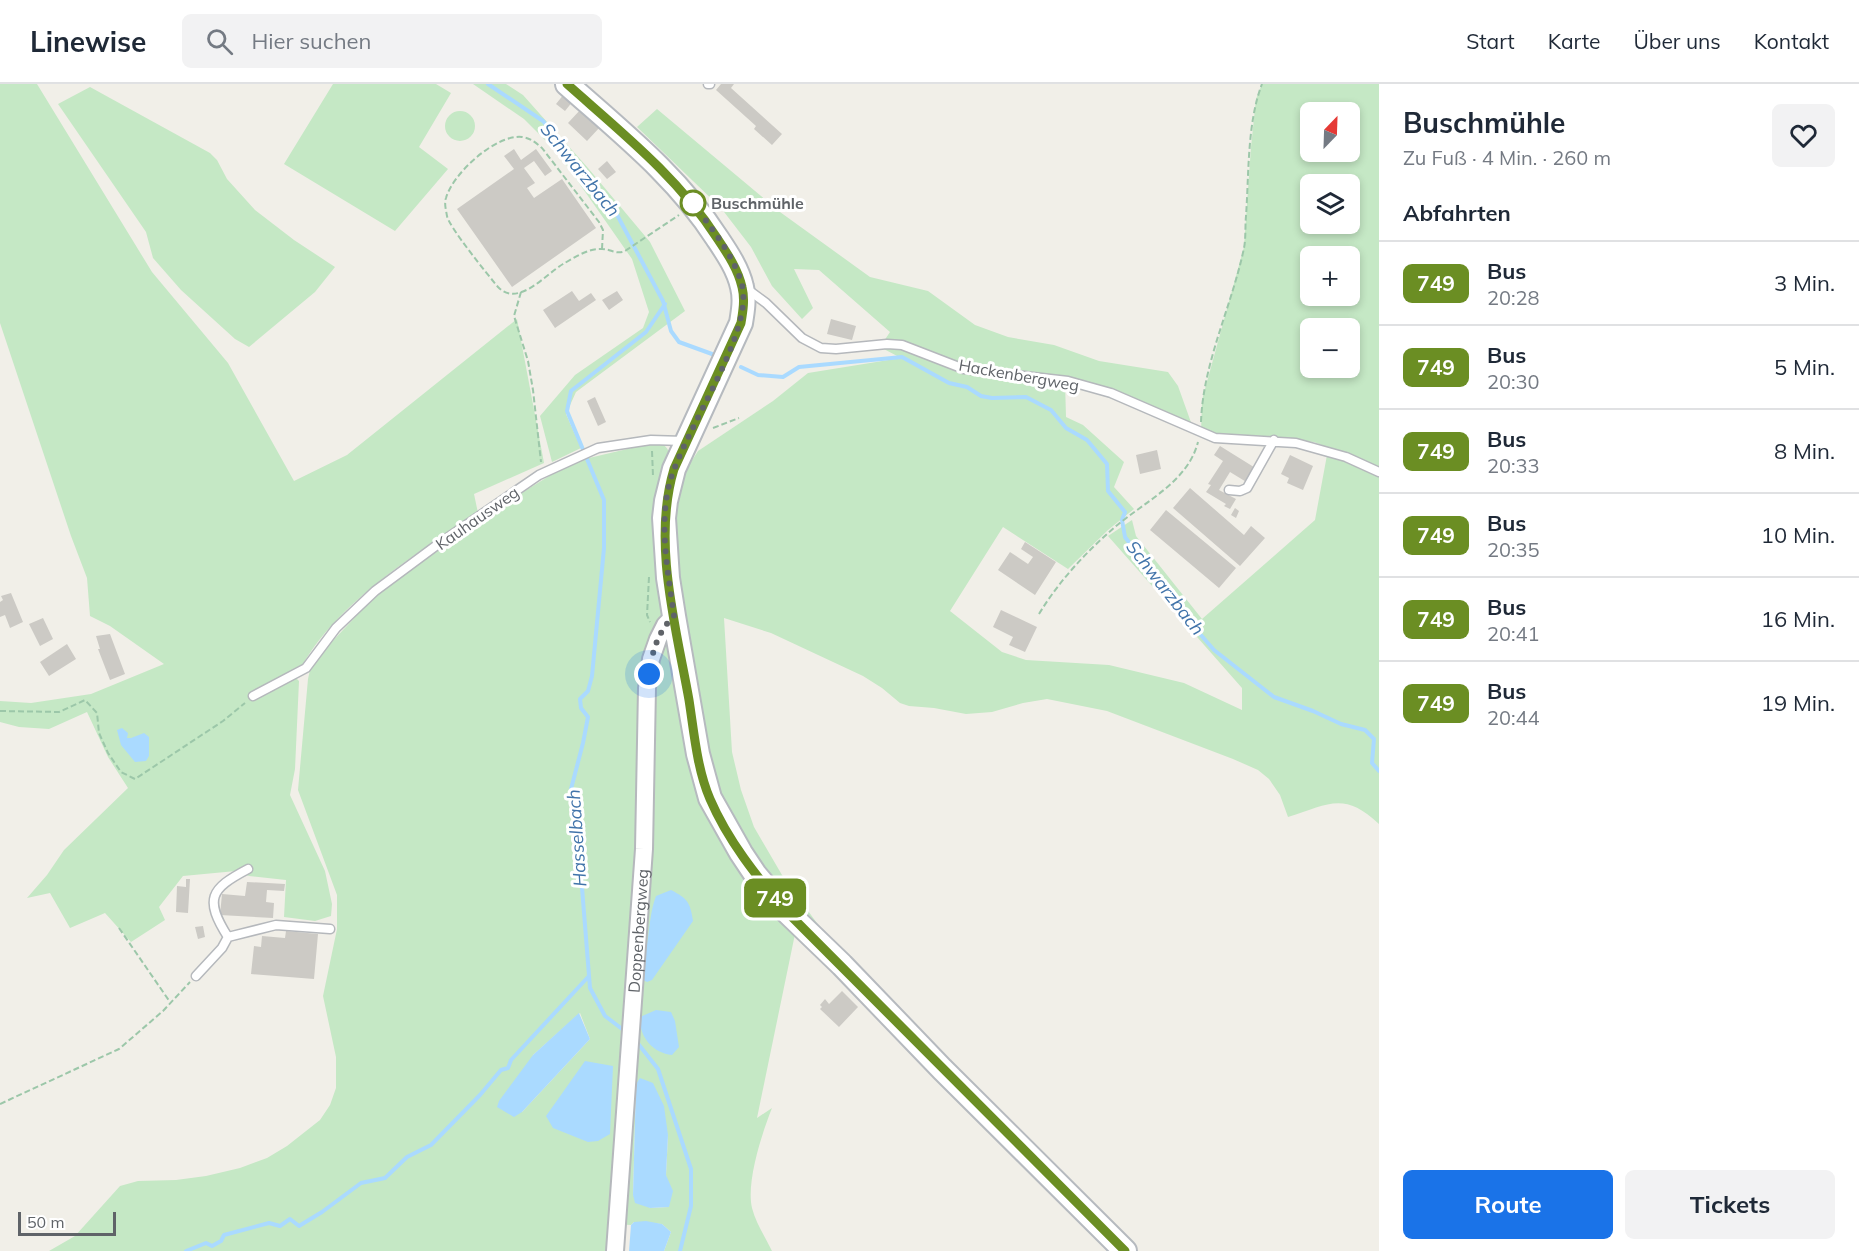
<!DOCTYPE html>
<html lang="de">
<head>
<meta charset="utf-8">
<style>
  :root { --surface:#fff; --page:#f2f2f3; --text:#1f2937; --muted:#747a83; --line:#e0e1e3; --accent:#1a73e8 }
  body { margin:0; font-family:Mulish,sans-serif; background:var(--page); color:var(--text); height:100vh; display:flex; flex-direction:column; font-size:22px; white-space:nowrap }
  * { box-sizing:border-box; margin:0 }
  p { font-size:20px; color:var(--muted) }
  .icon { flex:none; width:33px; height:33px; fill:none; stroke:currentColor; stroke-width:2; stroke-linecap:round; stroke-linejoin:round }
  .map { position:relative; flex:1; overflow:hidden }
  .side { display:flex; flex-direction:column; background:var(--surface); width:480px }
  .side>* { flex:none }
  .badge { padding:0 12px; border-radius:9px; font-size:21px; line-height:39px }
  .needle { width:39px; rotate:23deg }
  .controls { position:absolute; left:1300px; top:18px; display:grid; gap:12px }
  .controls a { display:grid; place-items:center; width:60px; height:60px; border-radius:9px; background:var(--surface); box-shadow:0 3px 9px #0003; font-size:30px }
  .scale { position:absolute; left:18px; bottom:15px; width:98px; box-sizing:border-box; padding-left:6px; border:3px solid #5f6368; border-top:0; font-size:16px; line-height:21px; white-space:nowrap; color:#5f6368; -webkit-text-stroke:4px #fff; paint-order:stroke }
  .you { position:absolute; width:30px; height:30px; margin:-15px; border:4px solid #fff; border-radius:50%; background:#1a73e8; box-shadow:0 0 0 9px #1a73e833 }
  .map>.badge { position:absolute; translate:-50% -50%; box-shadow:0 0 0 3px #fff }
  h2 { padding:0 24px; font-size:22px; line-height:54px }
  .round { display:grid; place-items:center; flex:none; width:63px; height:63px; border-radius:9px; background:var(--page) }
  .headline { display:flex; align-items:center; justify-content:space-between; height:102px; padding:0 24px }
  h1 { font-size:28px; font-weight:700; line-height:45px }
  .action { display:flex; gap:12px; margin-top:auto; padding:12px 24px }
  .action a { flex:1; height:69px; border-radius:9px; background:var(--accent); color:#fff; font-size:24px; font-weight:700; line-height:69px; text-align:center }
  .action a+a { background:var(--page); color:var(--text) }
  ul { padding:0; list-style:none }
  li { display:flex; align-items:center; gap:18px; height:84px; padding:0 24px; border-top:2px solid var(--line) }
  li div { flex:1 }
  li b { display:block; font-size:22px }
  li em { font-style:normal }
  li .badge { min-width:66px; font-weight:700; text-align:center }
  header { display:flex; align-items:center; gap:36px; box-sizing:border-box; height:84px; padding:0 30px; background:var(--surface); border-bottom:2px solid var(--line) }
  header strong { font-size:28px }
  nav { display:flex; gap:33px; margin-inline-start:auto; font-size:21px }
  .search { width:420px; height:54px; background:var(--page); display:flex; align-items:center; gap:15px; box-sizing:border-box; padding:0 21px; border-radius:9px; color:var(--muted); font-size:22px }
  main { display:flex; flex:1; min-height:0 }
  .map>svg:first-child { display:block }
</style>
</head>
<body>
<header>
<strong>Linewise</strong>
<div class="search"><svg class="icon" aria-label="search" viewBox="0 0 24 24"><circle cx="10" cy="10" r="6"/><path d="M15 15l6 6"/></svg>Hier suchen</div>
<nav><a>Start</a><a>Karte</a><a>Über uns</a><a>Kontakt</a></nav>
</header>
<main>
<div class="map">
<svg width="1379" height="1167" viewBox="0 0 1379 1167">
  <rect width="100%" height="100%" fill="#f1efe8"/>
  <!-- green -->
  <path fill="#c5e8c5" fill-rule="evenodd" d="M0 0H37L152 188 228 279 294 397 347 371 517 235 544 379 474 410 478 429C415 470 328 524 296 594L299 597 295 685 290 711 325 787 332 820 331 832 315 837 284 833 286 796 249 792 236 787 183 792 159 823 165 836 131 858 105 829 70 844 50 809 27 814 47 791 64 766 128 704 108 673 87 628 49 645 19 643 0 638V617L31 619 91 610 164 580 110 542 90 532 87 494 71 452 0 239Z
    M333 0H436L451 9 419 63 448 85 395 147 284 80Z
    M473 0H506L523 11 588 84 650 158 685 227 576 308 566 330 581 364 552 378 540 332 575 291 643 244 649 228 632 175 558 69 524 35Z
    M1262 0H1379V740C1344 707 1329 720 1288 733L1280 711 1269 695 1258 686 1233 675 1107 627 1047 615 1023 619 992 628 966 630 934 624 909 622 900 619 882 604 863 592 771 549 724 534 732 668 741 706 754 743 782 791 835 864 769 794 714 703 678 498 674 421 689 381 698 367 773 317 808 289 901 274 880 263 890 248 819 186 794 185 813 224 802 235 772 202 751 163 721 124 637 43 657 25 780 128 870 193 928 207 975 241 1008 253 1054 261 1099 277 1168 288 1178 302 1193 344 1065 298 1066 333 1083 341 1124 378 1114 403 1134 425 1108 446 1068 485 1003 443 950 527 1002 568 1026 576 1109 581 1184 599 1242 626V604L1108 452 1132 436 1136 452 1202 535 1315 436 1327 371 1367 386 1344 370 1314 358 1201 349 1202 316 1244 163 1251 63 1256 15ZM1311 28H1350V68H1311ZM1311 100H1350V140H1311ZM1311 172H1350V212H1311ZM1311 244H1350V284H1311Z
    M90 3 210 69 217 76 227 95 255 126 294 156 335 183 315 208 249 263 235 255 181 206 153 174 146 148 58 20Z
    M445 42a15 15 0 1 1 30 0a15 15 0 1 1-30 0Z
    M662 360C677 369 666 386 662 400L695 694 795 850 757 1034 772 1024C762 1049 746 1098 752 1124 756 1139 765 1153 772 1167H664L671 1148 662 1140 634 1138 631 1141 609 1140 608 1167H49L75 1152 120 1102 138 1097 176 1096 206 1092 240 1084 267 1074 287 1062 320 1036 330 1021 336 1004V973L323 912 337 845V811L298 706 308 595 310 586 325 565 378 509 505 419 572 378 640 362ZM580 929 590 955 522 1028 533 971ZM636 1000 668 1051 666 1091 669 1123 650 1124 633 1111Z"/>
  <!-- water -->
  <path fill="#aadaff" d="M122 644 128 649 127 654H131L144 649 149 653V672L146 677 135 678 121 661 117 646Z
    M671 806C688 815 690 818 693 837L652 896 647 898 643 896C642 881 646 868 648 854 650 839 651 825 656 812Z
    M656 926 671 928 675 937 679 963 672 971C653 969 639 953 640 933Z
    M579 929 590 955 522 1028 514 1033 497 1023 499 1017 533 971Z
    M585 977 613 982 610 1050 598 1057 588 1058 553 1044 546 1032Z
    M640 994 653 999 664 1022 668 1051 666 1091 673 1107 669 1123 650 1124 635 1119 633 1111 636 1000Z
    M646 1137 662 1140 671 1148 664 1167H629L631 1141 634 1138Z"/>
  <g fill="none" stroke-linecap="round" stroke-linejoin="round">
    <!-- stream -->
    <path stroke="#aadaff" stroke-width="4" d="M488 0 543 37 615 127 663 217 671 247 679 258 712 270
      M741 283 758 291 783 293 799 283 902 273 949 299 967 303 981 312 992 314 1026 313 1051 326 1066 344 1087 356 1107 380 1108 407 1125 428 1122 436 1125 453 1186 534 1214 566 1274 613 1313 627 1341 640 1365 646 1374 655 1372 679 1379 687
      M626 948 605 932 590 904 581 791 571 705 583 659 588 633 581 624 580 615 588 607 592 592 604 464V416L567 327 571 307 646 248 665 220
      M636 957 658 985 691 1085V1122L680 1167
      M186 1167 206 1159 212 1162 221 1157 224 1151 269 1139 280 1142 290 1135 299 1142 322 1128 361 1099 385 1094 407 1073 431 1061 480 1011 501 986 508 984 511 976 589 892"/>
  </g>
  <!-- building -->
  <path fill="#cccac5" d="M721 0H734L731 4 782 50 772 61 754 45 756 42 716 6Z
    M564 10 573 17 565 27 556 20Z
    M581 25 600 43 587 57 568 39Z
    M514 65 521 76 536 65 552 87 545 92 534 77 524 84 535 99 527 104 534 114 562 95 596 144 512 203 457 125 514 85 504 72Z
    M607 77 616 88 607 95 598 85Z
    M572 207 579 217 591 209 596 216 555 244 543 226Z
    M617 207 623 216 609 226 602 216Z
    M831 235 856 242 852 256 827 250Z
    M595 313 606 338 598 342 587 317Z
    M1220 362 1257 385 1248 399 1230 388 1219 406 1236 415 1230 425 1224 422 1226 420 1206 408 1211 401 1208 400 1223 377 1214 371Z
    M1157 366 1161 385 1140 390 1136 371Z
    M1290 371 1313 382 1303 406 1287 399 1289 394 1281 390Z
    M1190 404 1244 451 1251 442 1265 454 1240 482 1173 424Z
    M1235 424 1239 427 1236 434 1231 431Z
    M1166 426 1236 484 1219 504 1150 446Z
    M1025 458 1056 478 1035 511 998 486 1010 468 1028 480 1033 473 1021 465Z
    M11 509 23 538 10 544 5 531 0 533V518L3 516 1 512Z
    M1001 526 1037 543 1025 568 1009 561 1013 553 993 543Z
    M43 534 53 555 40 562 29 540Z
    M110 550 125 590 110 596 98 565H100L96 552Z
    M67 560 76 575 49 592 40 578Z
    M186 795H190L188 829 176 828 177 802 186 803Z
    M247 798 285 800 284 807 267 806 266 818 274 819 273 834 220 831 222 810 245 812Z
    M203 842 205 853 198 855 195 843Z
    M286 847 318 850 314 895 251 890 254 862 261 863 262 852 285 854Z
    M842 907 858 923 839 943 820 925 822 923 820 921 825 915 829 920Z"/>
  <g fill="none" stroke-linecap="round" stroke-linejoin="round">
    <defs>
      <path id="lane" d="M708 0H710
        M747 205 766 219 802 254 821 264 836 265 887 260 902 261 964 285 1068 297 1111 309 1215 354 1296 359 1346 373 1379 388
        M1229 406 1240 407 1247 404 1274 356
        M253 612 306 584 336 544 375 507 437 461 539 391 598 364 651 356 684 357
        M228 853C204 815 210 805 248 785
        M196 892 222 864 228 853 276 841 330 845"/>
      <g id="street">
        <path id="s1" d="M615 1167 644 765 647 604 651 575 658 555 665 541 674 532"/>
      </g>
      <path id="secondary" d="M567 0C621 48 678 93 717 154 727 169 738 185 742 203 745 215 743 227 741 239L674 385 666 417 664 434 668 494 674 532 698 670 710 714 741 769 755 790 787 828 842 881 942 985 1125 1167"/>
    </defs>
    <!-- lane casing -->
    <use href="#lane" stroke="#b5b8bc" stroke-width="11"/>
    <!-- street casing -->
    <use href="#street" stroke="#b5b8bc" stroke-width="20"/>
    <!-- secondary casing -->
    <use href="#secondary" stroke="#b6babf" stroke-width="26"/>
    <!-- path -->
    <path stroke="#9cc7a9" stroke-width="2" stroke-dasharray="6 3" stroke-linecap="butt" d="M602 165 603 146 599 138 542 64C536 59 531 54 522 53 496 50 453 89 446 114 444 119 446 126 447 132 449 143 488 191 498 203 518 224 546 190 563 180 574 174 588 164 602 165 611 165 616 171 625 167L679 131
      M521 208 514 232 528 277 533 306 541 378
      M1201 338C1203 278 1232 222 1244 164 1246 154 1245 142 1246 132 1249 90 1247 39 1262 0
      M713 344 739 334
      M652 367 653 392
      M649 493 647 531 650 538
      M1039 530C1059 497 1086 468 1115 443 1144 418 1188 398 1198 358
      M0 627 59 628 85 616 97 629 99 649 108 669 121 688 135 695 223 637 245 619
      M119 844 170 918
      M0 1020 119 965 163 927 190 898"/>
    <!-- lane -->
    <use href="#lane" stroke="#fff" stroke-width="8"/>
    <!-- street -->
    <use href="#street" stroke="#fff" stroke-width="16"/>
    <!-- secondary -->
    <use href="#secondary" stroke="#fff" stroke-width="22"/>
  </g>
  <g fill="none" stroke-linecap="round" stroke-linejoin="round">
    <defs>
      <path id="line" d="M567 0C621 48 678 93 717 154 727 169 738 185 742 203 745 215 743 227 741 239L674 385C652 458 676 543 689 616 694 648 697 685 710 715 728 757 757 793 787 828L1125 1167"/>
    </defs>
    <!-- line casing -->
    <use href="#line" stroke="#fff" stroke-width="14"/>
    <!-- line -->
    <use href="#line" stroke="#6b8e23" stroke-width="9"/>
    <!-- walk -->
    <path stroke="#5f6368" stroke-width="6" stroke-dasharray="0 10.8" d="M649 590C652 568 658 547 674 532 668 489 659 443 669 401 683 347 754 250 742 201 734 171 711 144 693 119"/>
  </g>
  <!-- markers -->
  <circle fill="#fff" stroke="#6b8e23" stroke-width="3" cx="693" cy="119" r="12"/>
  <g text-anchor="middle" stroke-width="6" stroke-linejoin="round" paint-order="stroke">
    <!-- stop labels -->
    <g font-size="16" font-weight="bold" fill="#5f6368" stroke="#fff" text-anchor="start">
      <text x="711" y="125">Buschmühle</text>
    </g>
    <!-- street labels -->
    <g font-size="16" fill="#5f6368" stroke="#fff">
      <text transform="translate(1019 291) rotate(10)" y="6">Hackenbergweg</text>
      <text transform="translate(477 434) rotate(-35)" y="6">Kauhausweg</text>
      <text dy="6" stroke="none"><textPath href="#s1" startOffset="321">Doppenbergweg</textPath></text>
    </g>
    <!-- water labels -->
    <g font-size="18" font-style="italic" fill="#4174aa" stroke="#fff">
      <text transform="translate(580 86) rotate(51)" y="6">Schwarzbach</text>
      <text transform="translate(1165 504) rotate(52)" y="6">Schwarzbach</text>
      <text transform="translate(577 754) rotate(-94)" y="6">Hasselbach</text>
    </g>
  </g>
</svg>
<div class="controls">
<a><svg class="needle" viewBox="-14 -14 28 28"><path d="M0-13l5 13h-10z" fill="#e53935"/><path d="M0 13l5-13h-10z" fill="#747a83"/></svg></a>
<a><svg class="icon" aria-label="layers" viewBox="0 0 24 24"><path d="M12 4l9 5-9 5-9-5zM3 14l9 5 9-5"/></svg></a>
<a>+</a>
<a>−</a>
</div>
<div class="scale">50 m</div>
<div class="you" style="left:649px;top:590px"></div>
<b class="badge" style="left:775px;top:814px;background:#6b8e23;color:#fff">749</b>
</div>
<section class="side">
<div class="headline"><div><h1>Buschmühle</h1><p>Zu Fuß · 4 Min. · 260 m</p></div><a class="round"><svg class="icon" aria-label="heart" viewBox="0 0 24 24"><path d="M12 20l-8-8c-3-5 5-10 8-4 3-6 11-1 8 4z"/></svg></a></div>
<h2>Abfahrten</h2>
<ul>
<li><span class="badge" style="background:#6b8e23;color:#fff">749</span><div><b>Bus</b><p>20:28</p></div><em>3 Min.</em></li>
<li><span class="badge" style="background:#6b8e23;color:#fff">749</span><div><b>Bus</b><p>20:30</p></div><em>5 Min.</em></li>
<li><span class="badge" style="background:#6b8e23;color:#fff">749</span><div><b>Bus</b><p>20:33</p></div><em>8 Min.</em></li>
<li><span class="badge" style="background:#6b8e23;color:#fff">749</span><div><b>Bus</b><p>20:35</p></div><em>10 Min.</em></li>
<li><span class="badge" style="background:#6b8e23;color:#fff">749</span><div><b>Bus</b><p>20:41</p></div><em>16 Min.</em></li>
<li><span class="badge" style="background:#6b8e23;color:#fff">749</span><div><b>Bus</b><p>20:44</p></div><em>19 Min.</em></li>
</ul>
<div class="action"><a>Route</a><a>Tickets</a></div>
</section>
</main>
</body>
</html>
